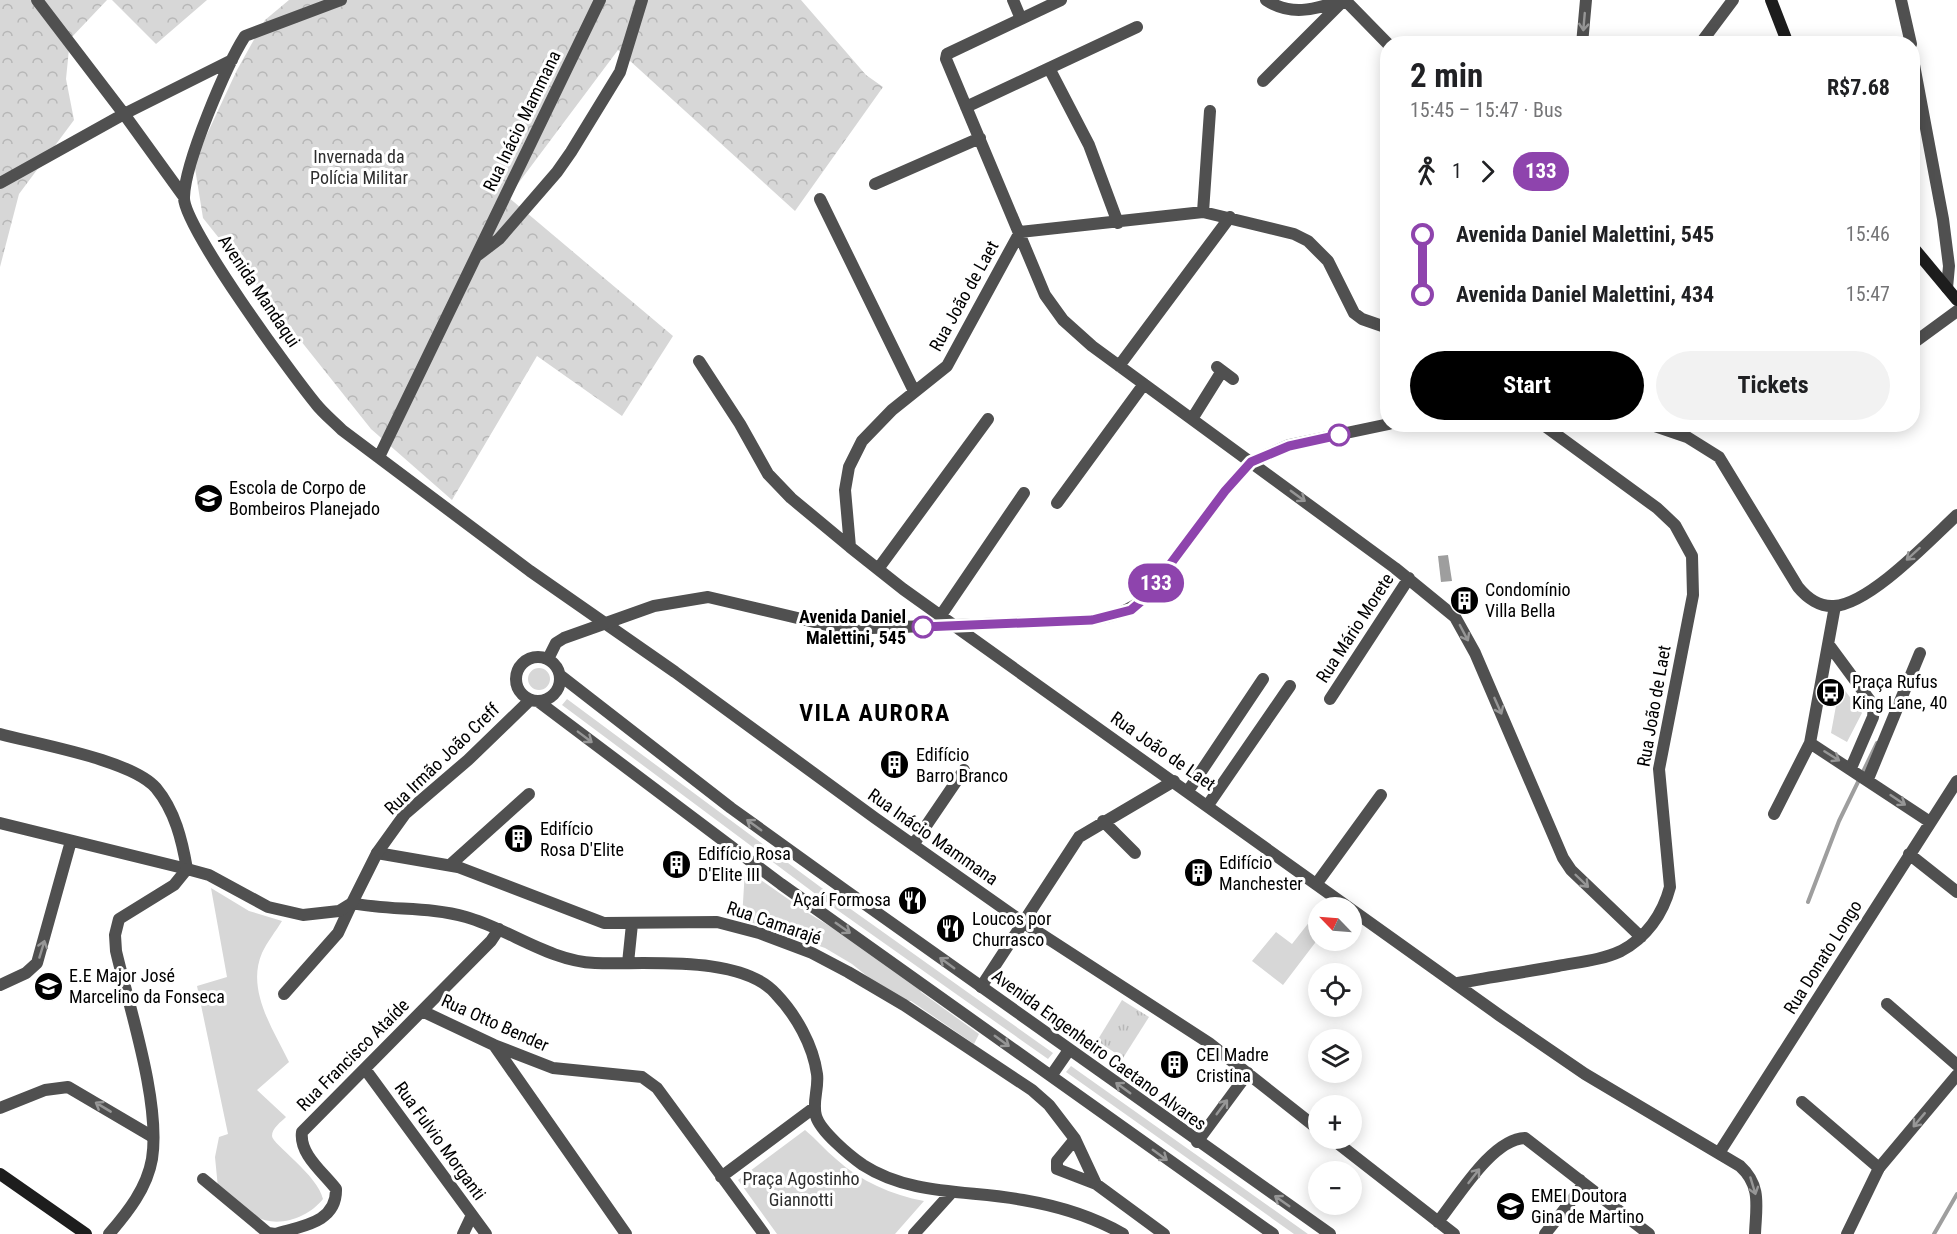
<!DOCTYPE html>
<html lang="en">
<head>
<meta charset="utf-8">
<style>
  :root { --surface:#fff; --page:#f2f2f2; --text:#202124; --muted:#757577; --accent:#000 }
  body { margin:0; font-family:"Roboto Condensed",sans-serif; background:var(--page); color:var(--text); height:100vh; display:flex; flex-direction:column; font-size:22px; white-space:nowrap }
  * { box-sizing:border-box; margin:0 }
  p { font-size:20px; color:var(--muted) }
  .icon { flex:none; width:33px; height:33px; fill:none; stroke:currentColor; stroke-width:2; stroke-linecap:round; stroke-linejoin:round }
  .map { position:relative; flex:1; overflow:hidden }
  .sheet { position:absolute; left:1380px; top:36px; width:540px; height:396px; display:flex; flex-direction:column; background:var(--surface); border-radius:24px; box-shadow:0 3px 15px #0003 }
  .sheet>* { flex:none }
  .badge { padding:0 12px; border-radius:20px; font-size:21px; line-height:39px }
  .needle { width:39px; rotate:295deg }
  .fabs { position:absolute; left:1308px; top:897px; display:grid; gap:12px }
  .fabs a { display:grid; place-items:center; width:54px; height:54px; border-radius:50%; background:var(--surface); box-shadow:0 3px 15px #0003; font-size:30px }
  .map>.badge { position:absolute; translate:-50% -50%; box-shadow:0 0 0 3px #fff }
  .legs { display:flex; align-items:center; gap:9px; height:66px; padding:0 30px; font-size:20px }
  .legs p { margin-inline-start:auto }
  .summary { display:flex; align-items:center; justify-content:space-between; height:102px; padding:0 30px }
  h1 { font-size:33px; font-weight:700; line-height:45px }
  .cta { display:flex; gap:12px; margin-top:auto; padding:12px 30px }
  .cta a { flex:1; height:69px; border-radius:36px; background:var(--accent); color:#fff; font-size:24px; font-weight:700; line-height:69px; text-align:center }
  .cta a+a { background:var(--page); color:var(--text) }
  ul { padding:0 30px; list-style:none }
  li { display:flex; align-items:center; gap:21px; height:60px; font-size:22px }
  li i { display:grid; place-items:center; width:9px; height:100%; margin:0 8px; background:currentColor }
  li i::after { content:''; width:15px; height:15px; margin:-8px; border:4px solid; border-radius:50%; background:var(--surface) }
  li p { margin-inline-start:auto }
  li:first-child i { background:linear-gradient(#0000 50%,currentColor 0) }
  li:last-child i { background:linear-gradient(currentColor 50%,#0000 0) }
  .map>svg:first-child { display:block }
</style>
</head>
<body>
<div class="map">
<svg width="1957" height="1234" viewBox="0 0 1957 1234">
  <defs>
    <pattern id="grass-tufts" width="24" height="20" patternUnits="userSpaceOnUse" patternTransform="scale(1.5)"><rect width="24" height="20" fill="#d7d7d7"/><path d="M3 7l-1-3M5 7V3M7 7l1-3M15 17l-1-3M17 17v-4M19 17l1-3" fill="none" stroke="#b7b7b7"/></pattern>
    <pattern id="forest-crowns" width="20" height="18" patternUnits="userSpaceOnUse" patternTransform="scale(1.5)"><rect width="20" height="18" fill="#d7d7d7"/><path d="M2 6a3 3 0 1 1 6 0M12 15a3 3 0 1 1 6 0" fill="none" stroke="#b7b7b7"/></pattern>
  </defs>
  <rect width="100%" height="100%" fill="#fff"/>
  <!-- grass -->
  <path fill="url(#grass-tufts)" d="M1122 1000 1149 1017 1123 1058 1097 1041Z"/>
  <!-- forest -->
  <path fill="url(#forest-crowns)" d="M0 0H107L70 39 66 79 74 120 19 194 0 267Z
    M112 0H207L156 44Z
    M289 0H801L866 75 883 87 795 211 618 50 508 197 673 336 622 416 537 356 452 500 371 429 203 218 194 162 237 70 265 20Z"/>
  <!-- green -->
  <path fill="#d7d7d7" d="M528 679a11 11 0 1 1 22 0a11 11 0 1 1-22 0Z
    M1840 684 1862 713 1847 742 1831 733Z
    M567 699 838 900 1053 1053 1048 1059 833 907 562 705Z
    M745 869 808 913 914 977 921 992 979 1034 974 1044 911 1001H898L852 964 825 948 742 919Z
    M211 888 249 911 282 921C276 931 267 942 262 953 246 990 273 1029 289 1062L257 1090 286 1117C281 1122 272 1128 272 1136 272 1144 318 1175 323 1199 307 1219 275 1230 251 1214 240 1207 229 1196 218 1188L215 1157 219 1137 228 1134 197 986 227 977Z
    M1318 911V939L1283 985 1252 961 1276 932 1292 944Z
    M1071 1066 1308 1234H1294L1066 1072Z
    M805 1130C816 1139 825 1150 836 1159 860 1181 892 1195 924 1201L895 1234H777L738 1180Z"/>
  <!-- water -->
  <path fill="#9e9e9e" d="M1448 555 1452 581 1441 582 1438 556Z"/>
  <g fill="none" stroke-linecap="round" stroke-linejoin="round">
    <!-- stream -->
    <path stroke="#9e9e9e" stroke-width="4" d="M1808 902 1839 821 1877 743
      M1934 1234 1957 1194"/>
    <!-- minor -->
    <path stroke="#505050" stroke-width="12" d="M37 0 124 114 184 197
      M341 0 245 36C226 66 185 162 184 197 182 225 293 376 316 404 323 413 333 421 342 430L530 571 675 672 875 818 1024 923 1209 1043 1318 1129
      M1013 0 1021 19
      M1061 0 947 54 946 59 1045 295 1063 320 1092 346 1395 568 1455 617 1475 653 1563 858 1571 870 1641 937
      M1266 0C1290 16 1314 10 1339 1
      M1345 0 1388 44
      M1901 0 1911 44
      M1582 44 1586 0
      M1700 44 1733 0
      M1912 54 1943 219 1949 266 1947 288
      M1049 68 1089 145 1118 223
      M1263 81 1344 0
      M966 107 1137 27
      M0 183 124 114 232 60
      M875 184 980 138
      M820 199 914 391
      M1203 212 1210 111
      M1020 232 947 366 892 410 862 441 849 467 845 490 850 547 903 589 1499 1015 1585 1074 1740 1166C1762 1186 1756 1207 1755 1234
      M1020 232 1203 212 1294 234 1308 241 1328 261 1354 313 1362 319 1388 328
      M478 255 499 239 557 172 571 152 620 72 642 0
      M1912 344 1957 311
      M699 361 740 424 768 474 791 498 850 547
      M1119 366 1230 217
      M1217 367 1233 379
      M1192 419 1222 371
      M379 457 600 0
      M1057 503 1144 384
      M878 569 988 419
      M941 615 1024 493
      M1829 645 1874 706 1873 717 1851 768
      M1330 699 1409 578
      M0 734C37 744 132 760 156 788 175 811 182 840 187 869L0 823
      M1810 743 1930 822
      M1868 779 1920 653
      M1188 791 1263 679
      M1208 805 1290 686
      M1774 814 1810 743 1835 606
      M1103 821 1135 853
      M913 845 964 770
      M377 853 458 867 604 923 717 922 759 933 812 953 848 972 904 1005 1032 1090 1049 1105 1075 1139 1096 1184
      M1909 854 1957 892
      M450 865 529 794
      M1317 883 1381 795
      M628 963 632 924
      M1458 983C1492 977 1525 972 1558 966 1579 962 1602 960 1621 951 1646 938 1663 914 1670 887L1659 769 1693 595 1692 556 1675 525 1657 508 1542 424
      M0 985 26 973 37 963 71 841
      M981 987 1079 837 1174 781
      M284 994 338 933 352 903C389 911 428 906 466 917 509 929 549 961 595 963 644 965 741 954 776 994 796 1015 813 1045 817 1074 819 1088 812 1102 816 1116 820 1131 850 1156 863 1165 911 1196 970 1190 1023 1200 1058 1206 1092 1216 1123 1234
      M1887 1004 1957 1065
      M422 1011 494 1045 553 1068 642 1077 657 1088 764 1234
      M494 1045 626 1234
      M365 1069 486 1234
      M1802 1102 1879 1168
      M0 1108 45 1090 68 1087 153 1137
      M1331 1138 1454 1234
      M1075 1139 1057 1161V1169L1096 1184 1164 1234
      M1197 1142 1248 1073
      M1719 1153 1957 781
      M721 1177 815 1107
      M203 1179 268 1233 275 1234C301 1226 337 1223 336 1189 323 1172 299 1154 302 1132L491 941 499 929
      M1438 1222C1458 1197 1492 1139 1525 1138L1649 1234
      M463 1234 472 1215
      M914 1234 952 1192
      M1545 1234 1579 1191 1582 1184 1580 1180"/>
    <!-- tertiary -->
    <path stroke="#505050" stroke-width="12" d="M1649 424 1687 437 1719 457 1798 587C1807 598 1820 607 1834 606 1870 604 1930 540 1957 515
      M516 679a22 22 0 1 1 44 0a22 22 0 1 1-44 0Z
      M548 659 556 643 564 638 654 606 708 597 844 629 1092 620C1113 616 1128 612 1145 598L1225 491 1251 462 1289 445 1389 424
      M561 676 731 808 845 890 1330 1234
      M539 702 781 884 1273 1234
      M1051 1076 1069 1050
      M109 1234C128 1212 147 1188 152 1159 161 1103 129 1007 116 951L115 935 119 919 174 885 187 869 209 875 268 907 303 915 339 911 352 903 377 853 405 814 468 760 530 700
      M1847 1234 1879 1168 1957 1075"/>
    <!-- secondary -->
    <path stroke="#1d1d1d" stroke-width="12" d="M1771 0 1788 44
      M1912 246 1957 300
      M0 1174 86 1234"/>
  </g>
  <!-- one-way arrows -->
  <defs><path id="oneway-shaft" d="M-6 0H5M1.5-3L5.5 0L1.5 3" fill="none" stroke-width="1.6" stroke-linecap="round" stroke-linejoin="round" transform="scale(1.5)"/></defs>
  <g stroke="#969696">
    <use href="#oneway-shaft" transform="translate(1584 22) rotate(95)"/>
    <use href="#oneway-shaft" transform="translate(1298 496) rotate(36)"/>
    <use href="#oneway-shaft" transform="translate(1913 554) rotate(138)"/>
    <use href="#oneway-shaft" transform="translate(1464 633) rotate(62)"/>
    <use href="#oneway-shaft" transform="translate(1498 706) rotate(66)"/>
    <use href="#oneway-shaft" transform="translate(585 737) rotate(37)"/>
    <use href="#oneway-shaft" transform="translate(1832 756) rotate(32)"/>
    <use href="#oneway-shaft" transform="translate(1898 800) rotate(34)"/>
    <use href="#oneway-shaft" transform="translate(754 825) rotate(-144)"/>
    <use href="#oneway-shaft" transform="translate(1582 881) rotate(44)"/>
    <use href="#oneway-shaft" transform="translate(843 928) rotate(35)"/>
    <use href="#oneway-shaft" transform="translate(42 949) rotate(-73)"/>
    <use href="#oneway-shaft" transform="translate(947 963) rotate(-144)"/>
    <use href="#oneway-shaft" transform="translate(1002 1041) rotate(36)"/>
    <use href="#oneway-shaft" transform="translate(1123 1088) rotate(-144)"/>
    <use href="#oneway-shaft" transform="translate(103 1107) rotate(-149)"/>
    <use href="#oneway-shaft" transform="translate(1222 1107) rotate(-53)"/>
    <use href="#oneway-shaft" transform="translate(1919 1120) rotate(130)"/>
    <use href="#oneway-shaft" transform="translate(1160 1155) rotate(36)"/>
    <use href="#oneway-shaft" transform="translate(1474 1176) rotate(-52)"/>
    <use href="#oneway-shaft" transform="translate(1753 1186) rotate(73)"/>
    <use href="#oneway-shaft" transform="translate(1282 1201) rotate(-145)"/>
  </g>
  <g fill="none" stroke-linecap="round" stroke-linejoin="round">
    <defs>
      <path id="line-1" d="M923 627 1092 620 1131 610 1145 598 1225 491 1251 462 1289 446 1339 435"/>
    </defs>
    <!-- line-1 casing -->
    <use href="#line-1" stroke="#fff" stroke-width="14"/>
    <!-- line-1 -->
    <use href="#line-1" stroke="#8e44ad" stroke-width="9"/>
  </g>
  <!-- icons -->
  <defs>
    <symbol id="school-disc" viewBox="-11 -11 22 22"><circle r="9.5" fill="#000" stroke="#fff"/><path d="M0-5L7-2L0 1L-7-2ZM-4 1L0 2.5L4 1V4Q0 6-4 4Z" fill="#fff"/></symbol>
    <symbol id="building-disc" viewBox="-11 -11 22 22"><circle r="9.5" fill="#000" stroke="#fff"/><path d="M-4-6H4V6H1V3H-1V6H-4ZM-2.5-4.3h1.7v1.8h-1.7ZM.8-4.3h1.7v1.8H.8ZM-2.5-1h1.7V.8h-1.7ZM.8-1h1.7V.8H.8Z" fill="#fff"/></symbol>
    <symbol id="bus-disc" viewBox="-11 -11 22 22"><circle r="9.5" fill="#000" stroke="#fff"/><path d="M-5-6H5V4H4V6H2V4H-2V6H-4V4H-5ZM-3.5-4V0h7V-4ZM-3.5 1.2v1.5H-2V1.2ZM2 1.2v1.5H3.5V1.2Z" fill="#fff"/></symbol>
    <symbol id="restaurant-disc" viewBox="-11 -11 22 22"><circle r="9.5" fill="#000" stroke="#fff"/><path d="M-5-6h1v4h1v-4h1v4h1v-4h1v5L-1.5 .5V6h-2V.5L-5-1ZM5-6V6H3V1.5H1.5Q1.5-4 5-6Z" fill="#fff"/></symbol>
  </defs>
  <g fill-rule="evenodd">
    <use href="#school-disc" x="192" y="482" width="33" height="33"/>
    <use href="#building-disc" x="1448" y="584" width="33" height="33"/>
    <use href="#bus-disc" x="1814" y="676" width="33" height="33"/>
    <use href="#building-disc" x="878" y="748" width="33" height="33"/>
    <use href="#building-disc" x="502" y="822" width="33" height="33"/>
    <use href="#building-disc" x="660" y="848" width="33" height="33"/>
    <use href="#building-disc" x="1182" y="856" width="33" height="33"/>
    <use href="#restaurant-disc" x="896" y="884" width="33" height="33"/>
    <use href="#restaurant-disc" x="934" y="912" width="33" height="33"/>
    <use href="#school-disc" x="32" y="970" width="33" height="33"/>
    <use href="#building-disc" x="1158" y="1048" width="33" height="33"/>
    <use href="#school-disc" x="1494" y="1190" width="33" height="33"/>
  </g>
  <!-- markers -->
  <g fill="#fff" stroke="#8e44ad" stroke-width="3">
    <circle cx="1339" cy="435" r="10"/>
    <circle cx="923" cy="627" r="10"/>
  </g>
  <g text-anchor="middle" stroke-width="6" stroke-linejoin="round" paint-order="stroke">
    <!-- street labels -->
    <g font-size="18" fill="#000" stroke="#fff">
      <text transform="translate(522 121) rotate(-64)" y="6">Rua Inácio Mammana</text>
      <text transform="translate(259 291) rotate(56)" y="6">Avenida Mandaqui</text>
      <text transform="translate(964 296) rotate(-61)" y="6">Rua João de Laet</text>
      <text transform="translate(1355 628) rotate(-57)" y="6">Rua Mário Morete</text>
      <text transform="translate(1654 706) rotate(-80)" y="6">Rua João de Laet</text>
      <text transform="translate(1163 751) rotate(35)" y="6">Rua João de Laet</text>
      <text transform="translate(442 759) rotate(-44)" y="6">Rua Irmão João Creff</text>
      <text transform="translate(933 837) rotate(35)" y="6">Rua Inácio Mammana</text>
      <text transform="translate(774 923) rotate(19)" y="6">Rua Camarajé</text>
      <text transform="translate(1823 957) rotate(-58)" y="6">Rua Donato Longo</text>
      <text transform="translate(495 1023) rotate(24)" y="6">Rua Otto Bender</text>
      <text transform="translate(1099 1050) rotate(36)" y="6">Avenida Engenheiro Caetano Alvares</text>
      <text transform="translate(353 1055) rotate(-45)" y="6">Rua Francisco Ataíde</text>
      <text transform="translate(440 1141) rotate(54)" y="6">Rua Fulvio Morganti</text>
    </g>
    <!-- park labels -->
    <g font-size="18" fill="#2e2e2e" stroke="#fff">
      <text x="359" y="163">Invernada da<tspan x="359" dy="21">Polícia Militar</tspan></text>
      <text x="801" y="1185">Praça Agostinho<tspan x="801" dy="21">Giannotti</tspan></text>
    </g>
    <!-- poi labels -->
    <g font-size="18" fill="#000" stroke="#fff" text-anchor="start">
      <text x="229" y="494">Escola de Corpo de<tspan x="229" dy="21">Bombeiros Planejado</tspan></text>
      <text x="1485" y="596">Condomínio<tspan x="1485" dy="21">Villa Bella</tspan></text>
      <text x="1852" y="688">Praça Rufus<tspan x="1852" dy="21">King Lane, 40</tspan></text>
      <text x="916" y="761">Edifício<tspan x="916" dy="21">Barro Branco</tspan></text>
      <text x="540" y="835">Edifício<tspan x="540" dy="21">Rosa D'Elite</tspan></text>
      <text x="698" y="860">Edifício Rosa<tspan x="698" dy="21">D'Elite III</tspan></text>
      <text x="1219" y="869">Edifício<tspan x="1219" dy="21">Manchester</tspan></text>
      <text x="891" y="906" text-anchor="end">Açaí Formosa</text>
      <text x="972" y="925">Loucos por<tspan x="972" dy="21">Churrasco</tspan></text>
      <text x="69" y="982">E.E Major José<tspan x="69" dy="21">Marcelino da Fonseca</tspan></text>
      <text x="1196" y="1061">CEI Madre<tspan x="1196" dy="21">Cristina</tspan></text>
      <text x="1531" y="1202">EMEI Doutora<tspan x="1531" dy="21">Gina de Martino</tspan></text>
    </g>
    <!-- stop labels -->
    <g font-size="18" font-weight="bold" fill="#000" stroke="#fff" text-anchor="end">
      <text x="906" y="623">Avenida Daniel<tspan x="906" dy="21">Malettini, 545</tspan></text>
    </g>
    <!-- district labels -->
    <g font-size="24" font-weight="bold" letter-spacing="1.5" fill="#000" stroke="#fff">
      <text x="875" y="721">VILA AURORA</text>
    </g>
  </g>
</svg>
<div class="fabs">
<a><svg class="needle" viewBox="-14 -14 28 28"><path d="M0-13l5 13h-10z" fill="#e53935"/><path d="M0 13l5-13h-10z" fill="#757577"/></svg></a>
<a><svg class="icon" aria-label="locate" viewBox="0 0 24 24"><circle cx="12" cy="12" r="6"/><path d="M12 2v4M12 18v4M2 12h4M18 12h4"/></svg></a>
<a><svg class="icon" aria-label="layers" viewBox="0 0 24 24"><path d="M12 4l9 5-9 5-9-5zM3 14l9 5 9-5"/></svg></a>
<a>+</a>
<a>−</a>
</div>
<b class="badge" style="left:1156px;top:583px;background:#8e44ad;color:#fff">133</b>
<section class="sheet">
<div class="summary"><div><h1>2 min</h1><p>15:45 – 15:47 · Bus</p></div><b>R$7.68</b></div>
<div class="legs"><svg class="icon" aria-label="walk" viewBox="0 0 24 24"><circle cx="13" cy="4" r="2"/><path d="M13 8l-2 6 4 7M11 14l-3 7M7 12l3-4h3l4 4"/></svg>1<svg class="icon" aria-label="forward" viewBox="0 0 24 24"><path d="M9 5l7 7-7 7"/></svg><b class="badge" style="background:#8e44ad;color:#fff">133</b></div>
<ul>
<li><i style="color:#8e44ad"></i><b>Avenida Daniel Malettini, 545</b><p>15:46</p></li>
<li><i style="color:#8e44ad"></i><b>Avenida Daniel Malettini, 434</b><p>15:47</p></li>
</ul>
<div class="cta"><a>Start</a><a>Tickets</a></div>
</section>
</div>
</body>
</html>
